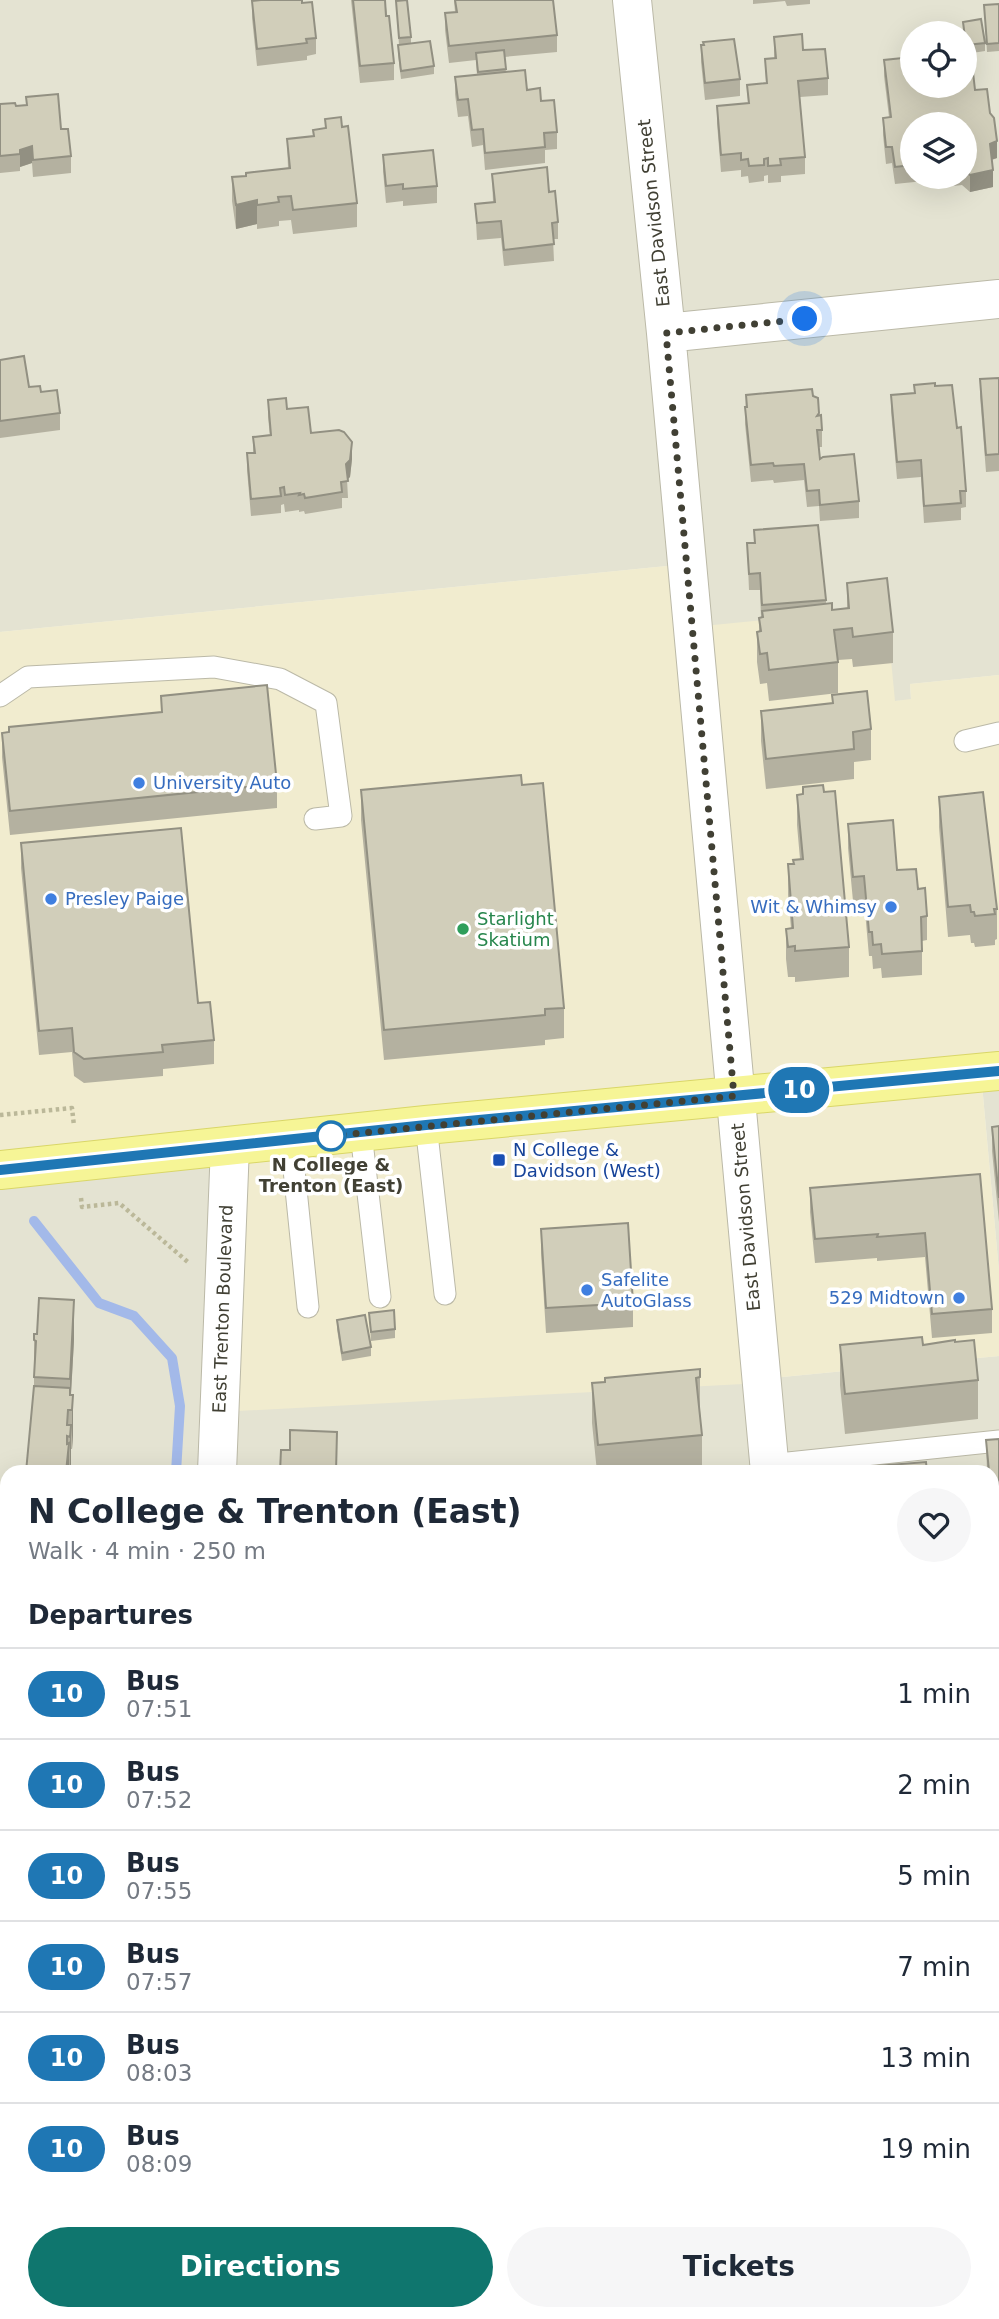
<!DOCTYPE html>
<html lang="en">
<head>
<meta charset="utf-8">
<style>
  :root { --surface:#fff; --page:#f6f6f7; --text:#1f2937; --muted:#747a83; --line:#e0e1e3; --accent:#0f766e }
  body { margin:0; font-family:"DejaVu Sans",sans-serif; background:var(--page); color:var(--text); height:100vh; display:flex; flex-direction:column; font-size:26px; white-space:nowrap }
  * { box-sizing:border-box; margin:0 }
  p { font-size:23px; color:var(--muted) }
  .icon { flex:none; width:38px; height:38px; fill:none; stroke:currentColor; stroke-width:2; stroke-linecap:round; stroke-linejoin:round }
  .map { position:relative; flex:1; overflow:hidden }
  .drawer { position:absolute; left:0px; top:1465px; width:999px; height:856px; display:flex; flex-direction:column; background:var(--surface); border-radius:21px 21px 0 0; box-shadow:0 7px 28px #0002 }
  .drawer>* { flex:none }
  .badge { padding:0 14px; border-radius:23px; font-size:24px; line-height:46px }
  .tools { position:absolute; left:900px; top:21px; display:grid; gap:14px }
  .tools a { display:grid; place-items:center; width:77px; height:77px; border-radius:50%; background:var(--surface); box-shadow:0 7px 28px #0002; font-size:35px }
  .you { position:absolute; width:35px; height:35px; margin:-18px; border:5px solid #fff; border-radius:50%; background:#1a73e8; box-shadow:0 0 0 10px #1a73e833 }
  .map>.badge { position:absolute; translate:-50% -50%; box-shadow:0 0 0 4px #fff }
  h2 { padding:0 28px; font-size:26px; line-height:63px }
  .round { display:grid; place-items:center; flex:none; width:74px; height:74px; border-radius:37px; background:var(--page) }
  .headline { display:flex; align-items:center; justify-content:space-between; height:119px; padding:0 28px }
  h1 { font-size:33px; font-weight:800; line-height:52px }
  .primary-button { display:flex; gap:14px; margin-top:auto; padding:14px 28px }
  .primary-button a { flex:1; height:80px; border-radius:42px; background:var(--accent); color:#fff; font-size:28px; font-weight:800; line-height:80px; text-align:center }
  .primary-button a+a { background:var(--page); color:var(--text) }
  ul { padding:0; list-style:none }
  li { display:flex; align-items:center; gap:21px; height:91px; padding:0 28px; border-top:2px solid var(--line) }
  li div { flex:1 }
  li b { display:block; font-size:26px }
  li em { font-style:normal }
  li .badge { min-width:77px; font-weight:700; text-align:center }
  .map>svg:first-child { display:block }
</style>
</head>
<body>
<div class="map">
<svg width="999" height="2319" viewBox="0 0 999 2319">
  <rect width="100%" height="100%" fill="#f0f0e3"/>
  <!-- residential -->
  <path fill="#e4e3d2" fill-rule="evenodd" d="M0 0H999V675L910 684 911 700 895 701 692 627 687 564 0 632ZM912 33H964V86H912ZM912 124H964V177H912Z
    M999 1071V1271L981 1073Z
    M230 1146 761 1379 999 1356V2319H0V2262L7 2261V2314H992V1472H7V1867L0 1868V1170Z"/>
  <!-- commercial -->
  <path fill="#f1eccf" d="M687 564 693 627 886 608 895 701 911 699 910 684 999 675V1071L981 1074 999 1271V1356L762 1379V1383L219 1412 230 1146 0 1170V632Z
    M7 1867V2261L0 2262V1868Z"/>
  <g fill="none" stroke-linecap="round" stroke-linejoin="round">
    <!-- stream -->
    <path stroke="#a3b9e9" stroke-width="10" d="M34 1221 99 1303 134 1316 172 1358 180 1406 176 1472
      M104 2319 105 2314"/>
    <defs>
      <path id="lane" d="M0 696 28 677 214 667 280 679 326 703 341 816 315 819
        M965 741 999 733
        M426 1125 445 1294
        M361 1133 380 1297
        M291 1140 308 1307
        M769 1465 999 1441"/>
      <path id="street" d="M632 0 666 333 770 1472
        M666 333 999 299
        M217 1472 230 1146
        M992 1747 999 1746
        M0 1868 7 1867
        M992 2173 999 2172
        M575 2314V2319
        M913 2314 914 2319
        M154 2319 155 2314"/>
      <path id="primary" d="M0 1170 426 1125 999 1071"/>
    </defs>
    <!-- lane casing -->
    <use href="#lane" stroke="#bbb9a7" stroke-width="23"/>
    <!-- street casing -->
    <use href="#street" stroke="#bbb9a7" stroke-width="40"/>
    <!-- primary casing -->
    <use href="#primary" stroke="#d9d668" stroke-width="40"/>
    <!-- path -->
    <path stroke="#bbb899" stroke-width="4.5" stroke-dasharray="3.5 3.5" stroke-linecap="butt" d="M0 1115 72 1108 74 1126
      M81 1198 82 1207 119 1203 189 1263"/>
    <!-- lane -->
    <use href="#lane" stroke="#fff" stroke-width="21"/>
    <!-- street -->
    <use href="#street" stroke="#fff" stroke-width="38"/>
    <!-- primary -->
    <use href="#primary" stroke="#f6f596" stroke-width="38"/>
  </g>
  <!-- wall -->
  <path fill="#b4b1a0" d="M351 0H385L394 63V80L360 83Z
    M454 0H553L557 35V52L504 57 506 72 541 101 557 132V149L545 150V163L485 170 483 145 472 147 468 116 458 117 455 94V77L477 75 476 60 449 63 445 30V13L455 12Z
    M753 0H810V4L787 6 785 1 753 4Z
    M252 1 302 3 316 38V54L307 56V60L257 66 252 18Z
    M396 1 411 37V44L434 66V74L401 79 398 54V45H399Z
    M999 4V51L987 52 984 5Z
    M963 22 985 43V51L966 54Z
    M774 37 803 50 828 78V95L800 97 805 157V174L781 176V182L768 183V175L764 176V181L749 183 748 176 741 177V170L721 172 717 123V106L748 104 747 85 766 83 765 59 774 58Z
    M701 45 740 79V96L705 100 701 62Z
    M884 60 912 86 975 90 997 158 992 160 993 187 970 192 962 185 945 187 944 177H964V124H912V177H924V181L895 184 892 163 886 164 883 135V118L889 117 884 76Z
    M26 97 61 129 71 156V173L33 177 32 163 20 167V171L0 173V104L16 106 26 105Z
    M325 119 342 127 357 203V227L293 234 291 220 279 221V226L257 229V224L236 229 232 201V177L246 176 288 168 287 139 313 136V130L325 128Z
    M383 155 437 186V203L403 206V201L386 203 383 171Z
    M492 174 549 192 558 222V239H553L554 261 504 266 501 238 477 240 475 204 493 202Z
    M0 360 29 387 41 392 60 413V430L0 438Z
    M999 378V471L986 472 980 396V379Z
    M935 386 957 428 966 491V507L961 508V520L924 523 921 477 897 479 891 411V395L914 393Z
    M746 395 813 396 819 415 822 430V447H819L820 459 859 501V518L820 521 819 506 807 507 804 480 774 483 773 480 751 482 745 424Z
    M268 400 287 409 311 433 352 459 350 477 347 479 348 498H342V508L305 514 304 511 299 512V510L285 512 284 504 281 505V513L251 516 247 470V453H253V437L270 436 268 417Z
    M754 530 826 600V604L832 610 847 609V583L893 632V663L853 667 852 659 838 660V693L769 701 767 683 760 684 757 662V632L759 631V618L761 617 760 590H749L747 543H754Z
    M832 695 871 729V760L854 762V779L766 789 761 741V711L832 703Z
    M161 696 277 784V808L10 835 2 757V733L161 712Z
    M522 785 564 1008V1038L545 1040V1045L384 1060 361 820V790Z
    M824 792 849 947V977L795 982V977H788L786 959V929L791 928 788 895V864H793L800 859 797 825V795Z
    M939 797 997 909V939L995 940V945L975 947 974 943H971L970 935 948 937 939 827Z
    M848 824 918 889 927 916V940L922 941V975L882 978 881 968 873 969 872 956H869L864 900 853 901 848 848Z
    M21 843 198 1003 214 1040V1064L163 1069V1076L84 1083 74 1076 72 1052 39 1055 21 868Z
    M999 1126V1222L992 1151V1127Z
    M980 1174 992 1309V1333L932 1338 925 1257 877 1261V1258L815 1263 810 1212V1188Z
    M541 1229 633 1303V1327L546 1333 541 1253Z
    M369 1313 395 1329V1338L371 1341Z
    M337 1320 371 1347V1356L342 1361 337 1329Z
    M34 1334 74 1340 71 1395H73V1435L72 1449H71L70 1472H26L34 1386Z
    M955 1342 978 1380V1419L845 1434 840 1385V1345H923Z
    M700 1369V1411L702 1435V1472H597L592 1423V1383Z
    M999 1439V1522L992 1523V1472L987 1471 986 1440Z
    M999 1555V1607L992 1608V1556Z
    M0 1667 7 1668V1768H0Z
    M992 1818 997 1880V1897H992Z
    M999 1921V1986L992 1987V1922Z
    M0 1974H7V2077H0Z
    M992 2030H999V2100L992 2101Z
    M999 2227V2319H985V2314H992V2228Z
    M782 2314H838V2319H782Z"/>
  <!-- shaded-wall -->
  <path fill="#929082" d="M997 141V158L990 160V144Z
    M32 146V163L20 167V150Z
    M993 170V187L970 192V175Z
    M257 200V224L236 229V205Z
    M352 442V459L350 477 346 481V464Z
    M74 1300V1340L70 1410V1379Z
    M73 1395V1435L72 1449V1410Z
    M71 1425V1464L70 1472V1437Z
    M69 1443V1472H66L67 1467Z"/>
  <!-- building -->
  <path fill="#d1ceba" stroke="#929082" stroke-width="2" d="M261 0H302V3L312 2 316 38 306 39 307 43 257 49 252 1Z
    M353 0H385L386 16H389L394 63 360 66Z
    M407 0 411 37 399 38 396 1Z
    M455 0H553L557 35 449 46 445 13 457 12Z
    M999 4V43L987 44 984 5Z
    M981 19 985 43 966 45 963 22Z
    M802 34 803 50 825 49 828 78 798 81 805 157 780 159 781 165 768 166V158L764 159V165L749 166 748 159 741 160V153L721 155 717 106 749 103 747 85 767 83 765 59 776 58 774 37Z
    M734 39 740 79 705 83 701 45H704L703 42Z
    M430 41 434 66 401 71 398 45Z
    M504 50 506 69 478 72 476 53Z
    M912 57V86H964V64L972 63 975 90 987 89 990 113 994 118 997 141 990 144 993 170 970 175 964 170V124H912V165L895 167 892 147H886L883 118 891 117 884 60Z
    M525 70 527 90 540 88 541 101 554 100 557 132 544 133 545 147 485 153 483 129 472 130 468 99 458 100 455 77Z
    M58 94 61 129H68L71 156 33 160 32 146 20 150V154L0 156V104L15 103 16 106 27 105 26 97Z
    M341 117 342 127 348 126 357 203 293 210 291 196 278 197 279 202 257 205V200L236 205 232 177 246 176V173L290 168 287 139 314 136 313 130 326 128 325 119Z
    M433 150 437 186 403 189V184L386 186 383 155Z
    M547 167 549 192 555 191 558 222 552 223 554 244 504 250 501 221 477 223 475 204 495 202 492 174Z
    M24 356 29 387 40 386 41 392 57 390 60 413 0 421V360Z
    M999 378V454L986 455 980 379Z
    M935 383V386L952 385 957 428 961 427 966 491H960L961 503 924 506 921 460 897 462 891 395 915 393 914 385Z
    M812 389 813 396 818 398 819 413 817 416 821 415 822 430H817L820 459 823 457 854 454 859 501 820 505 819 490 807 491 804 464 774 466 773 463 751 465 745 407H747L746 395Z
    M286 398 287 409 308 407 311 433 339 430 344 432 352 442 350 460 346 464 348 481 341 482 342 492 305 498 304 494 299 495 300 493 285 495 284 487 280 488 281 496 251 499 247 453H255L253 437 271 435 268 400Z
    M818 525 826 600 762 605 760 573 749 574 747 543H755L754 530Z
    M887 578 893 632 853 637 852 628 834 630 838 662 769 670 767 653 760 654 757 632 761 631 759 618 763 617 762 611 832 603V610L849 608 847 583Z
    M267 685 277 784 10 811 2 733 9 732V727L162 712 161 696Z
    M867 691 871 729 853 732 854 749 766 759 761 711 833 703 832 695Z
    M521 775 522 785 543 783 564 1008 545 1009V1015L384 1030 361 790Z
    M823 785 824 792 835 791 849 947 795 951V946L788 947 786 929 793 928 788 864H794L793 860 803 859 797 795 803 794V787Z
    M983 792 997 909H994L995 914 975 916 974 912H971L970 905 948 907 939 797Z
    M893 820 897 870 916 869 918 889 925 888 927 916 921 917 922 951 882 954 881 944 873 945 872 932H869L864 876 853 877 848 824Z
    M181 828 198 1003 210 1002 214 1040 162 1045 163 1052 84 1059 74 1052 72 1028 39 1031 21 843Z
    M999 1126V1198L992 1127Z
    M980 1174 992 1309 932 1314 925 1233 877 1237 878 1234 815 1239 810 1188Z
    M628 1223 633 1303 546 1308 541 1229Z
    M39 1298 74 1300 70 1379 34 1377 36 1341 34 1340V1334H37Z
    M394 1310 395 1329 371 1332 369 1313Z
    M365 1315 371 1347 342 1353 337 1320Z
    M922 1337 923 1345 955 1340V1342L974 1340 978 1380 845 1394 840 1345Z
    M700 1369V1377L696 1378 702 1435 598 1445 592 1383 605 1382V1378Z
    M34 1386 70 1388V1395H73L72 1410H68L67 1425H71L70 1437 67 1436V1444L69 1443 66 1472H26Z
    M290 1430 337 1432 336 1472H280L281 1450H290Z
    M999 1439V1505L992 1506V1472H983L989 1471 986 1440Z
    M926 1462 927 1472H852V1468Z
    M0 1548H2L0 1578Z
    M999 1555V1590L992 1591V1556Z
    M0 1667 7 1668V1751H0Z
    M993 1817 997 1880H992V1818Z
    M999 1921V1969L992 1970V1922Z
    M0 1974H7V2046L0 2047Z
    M992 2030H999V2083L992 2084Z
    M999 2227V2313H992V2228Z
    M244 2314H287L286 2319H243Z
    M467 2314H505V2319H448L447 2315Z
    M783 2314H822L797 2316V2319H783Z"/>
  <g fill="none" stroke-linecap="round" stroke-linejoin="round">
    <defs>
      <path id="line" d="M0 1170 426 1125 999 1071"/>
    </defs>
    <!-- line casing -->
    <use href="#line" stroke="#fff" stroke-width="16"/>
    <!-- line -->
    <use href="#line" stroke="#1f77b4" stroke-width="10"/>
    <!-- walk -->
    <path stroke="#414034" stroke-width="7" stroke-dasharray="0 12.6" d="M331 1136 734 1096 666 333 805 319"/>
  </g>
  <!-- markers -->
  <g fill="#3f7fe0" stroke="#fff" stroke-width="2.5">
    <circle cx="139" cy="783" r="7"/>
    <circle cx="51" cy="899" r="7"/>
    <circle cx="891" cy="907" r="7"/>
    <circle cx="587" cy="1290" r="7"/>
    <circle cx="959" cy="1298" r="7"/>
  </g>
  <circle fill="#2e9e5b" stroke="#fff" stroke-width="2.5" cx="463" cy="929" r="7"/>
  <circle fill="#fff" stroke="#1f77b4" stroke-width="3.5" cx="331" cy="1136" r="14"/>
  <rect fill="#1a4fb4" stroke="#fff" stroke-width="2.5" x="492" y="1153" width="14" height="14" rx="3.5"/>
  <g text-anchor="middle" stroke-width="7" stroke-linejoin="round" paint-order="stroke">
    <!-- street labels -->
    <g font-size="18" fill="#414034" stroke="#fff">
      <text transform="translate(654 213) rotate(-96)" y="6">East Davidson Street</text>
      <text transform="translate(746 1217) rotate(-95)" y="6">East Davidson Street</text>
      <text transform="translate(223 1309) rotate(-88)" y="6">East Trenton Boulevard</text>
    </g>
    <!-- shop labels -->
    <g font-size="18" fill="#366cbe" stroke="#fff" text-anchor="start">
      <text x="153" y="789">University Auto</text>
      <text x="65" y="905">Presley Paige</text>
      <text x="877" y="913" text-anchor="end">Wit &amp; Whimsy</text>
      <text x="601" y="1286">Safelite<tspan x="601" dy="21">AutoGlass</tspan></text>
      <text x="945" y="1304" text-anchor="end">529 Midtown</text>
    </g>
    <!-- leisure labels -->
    <g font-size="18" fill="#27864d" stroke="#fff" text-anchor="start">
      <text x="477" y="925">Starlight<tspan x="477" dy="21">Skatium</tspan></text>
    </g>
    <!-- transit labels -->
    <g font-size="18" fill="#164399" stroke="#fff" text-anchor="start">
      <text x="513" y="1156">N College &amp;<tspan x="513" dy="21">Davidson (West)</tspan></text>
    </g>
    <!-- stop labels -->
    <g font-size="18" font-weight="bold" fill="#414034" stroke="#fff">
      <text x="331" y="1171">N College &amp;<tspan x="331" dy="21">Trenton (East)</tspan></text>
    </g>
  </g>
</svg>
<div class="tools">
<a><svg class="icon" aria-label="locate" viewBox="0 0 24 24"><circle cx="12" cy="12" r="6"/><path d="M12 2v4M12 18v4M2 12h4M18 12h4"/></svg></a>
<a><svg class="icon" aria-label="layers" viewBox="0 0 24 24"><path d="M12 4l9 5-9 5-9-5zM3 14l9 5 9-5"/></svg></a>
</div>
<div class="you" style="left:805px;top:319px"></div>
<b class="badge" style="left:799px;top:1090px;background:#1f77b4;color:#fff">10</b>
<section class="drawer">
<div class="headline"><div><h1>N College &amp; Trenton (East)</h1><p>Walk · 4 min · 250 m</p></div><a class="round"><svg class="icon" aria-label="heart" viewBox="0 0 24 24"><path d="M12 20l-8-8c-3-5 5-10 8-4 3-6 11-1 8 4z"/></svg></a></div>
<h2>Departures</h2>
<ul>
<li><span class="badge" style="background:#1f77b4;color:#fff">10</span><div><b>Bus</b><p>07:51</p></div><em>1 min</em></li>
<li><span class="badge" style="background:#1f77b4;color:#fff">10</span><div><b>Bus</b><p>07:52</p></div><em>2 min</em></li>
<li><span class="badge" style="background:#1f77b4;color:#fff">10</span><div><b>Bus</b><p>07:55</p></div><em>5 min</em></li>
<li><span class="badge" style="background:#1f77b4;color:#fff">10</span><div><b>Bus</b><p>07:57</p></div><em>7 min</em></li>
<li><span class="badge" style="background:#1f77b4;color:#fff">10</span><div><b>Bus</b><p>08:03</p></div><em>13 min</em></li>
<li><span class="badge" style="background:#1f77b4;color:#fff">10</span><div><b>Bus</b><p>08:09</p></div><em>19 min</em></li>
</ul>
<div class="primary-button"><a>Directions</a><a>Tickets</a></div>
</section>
</div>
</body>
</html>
